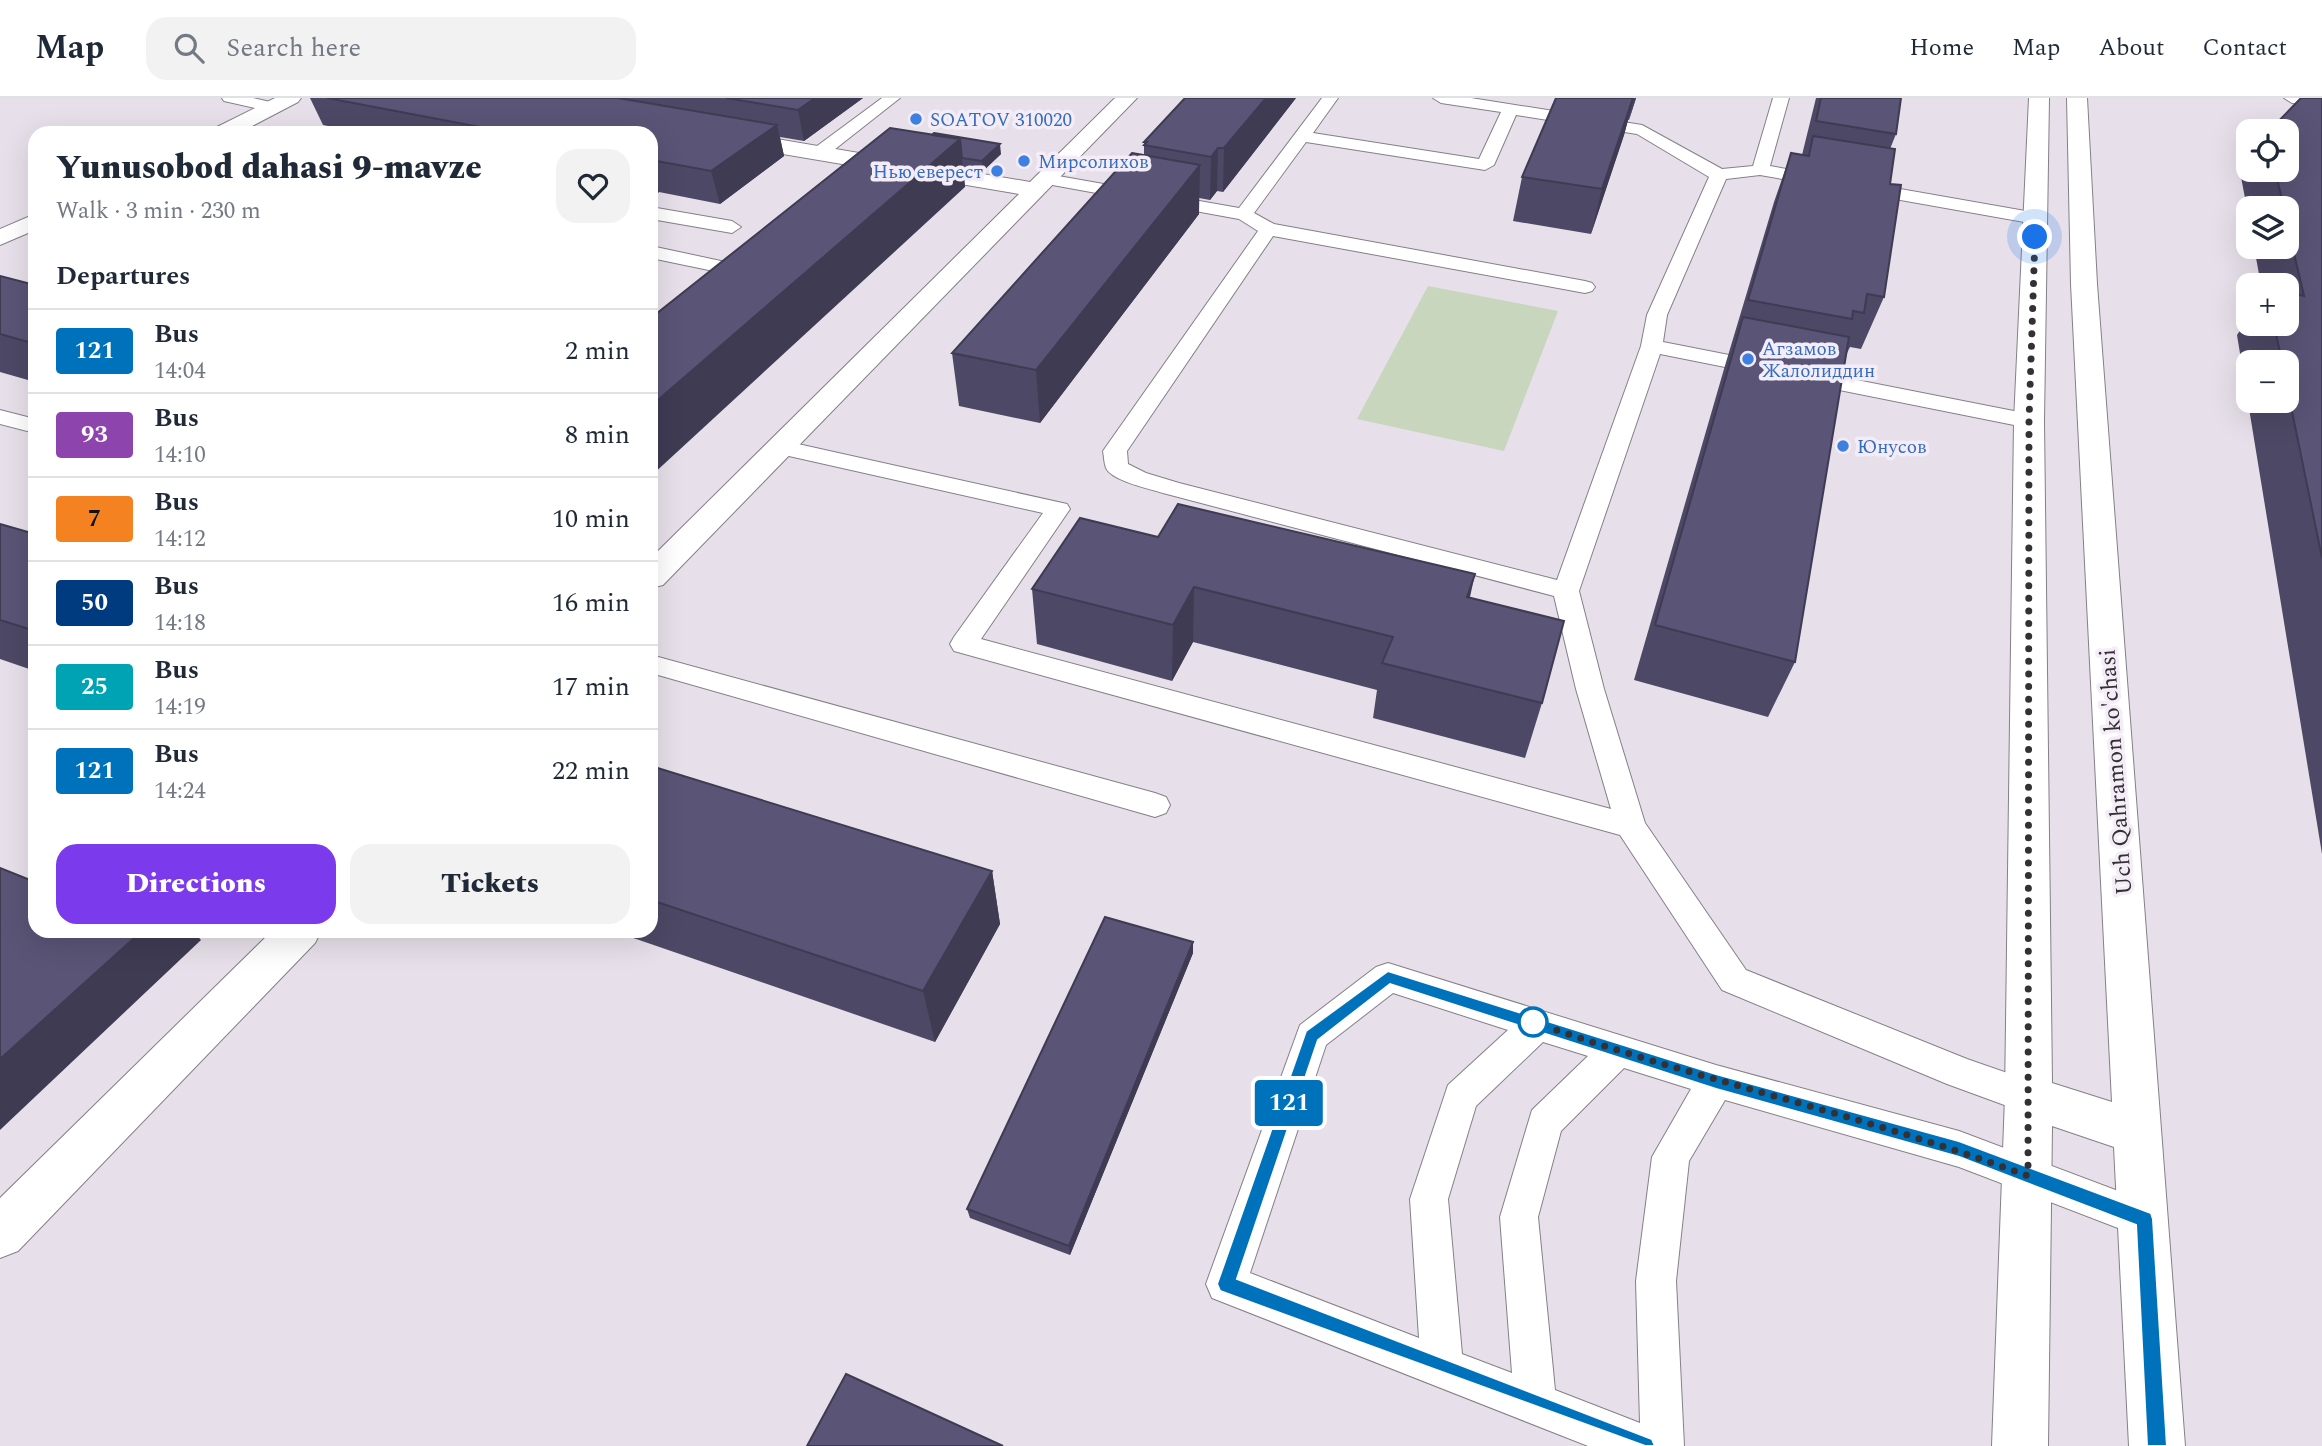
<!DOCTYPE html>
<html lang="en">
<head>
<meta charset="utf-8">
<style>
  :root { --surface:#fff; --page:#f2f2f3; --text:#1f2937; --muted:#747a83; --line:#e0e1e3; --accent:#7c3aed }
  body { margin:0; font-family:Spectral,serif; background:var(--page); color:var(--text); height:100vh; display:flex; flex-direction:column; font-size:26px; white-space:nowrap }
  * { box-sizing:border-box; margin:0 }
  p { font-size:23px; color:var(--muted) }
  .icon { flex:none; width:38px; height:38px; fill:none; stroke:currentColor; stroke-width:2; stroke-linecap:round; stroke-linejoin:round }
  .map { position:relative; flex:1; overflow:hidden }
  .details { position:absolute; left:28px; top:28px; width:630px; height:812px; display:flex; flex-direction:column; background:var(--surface); border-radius:21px; box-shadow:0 7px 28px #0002 }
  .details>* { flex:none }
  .badge { padding:0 14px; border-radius:5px; font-size:24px; line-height:46px }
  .buttons { position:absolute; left:2236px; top:21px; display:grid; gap:14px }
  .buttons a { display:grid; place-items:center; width:63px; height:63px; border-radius:14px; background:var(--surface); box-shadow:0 7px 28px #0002; font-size:35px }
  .you { position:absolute; width:35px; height:35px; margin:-18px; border:5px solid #fff; border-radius:50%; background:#1a73e8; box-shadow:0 0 0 10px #1a73e833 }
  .map>.badge { position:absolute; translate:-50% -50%; box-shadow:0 0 0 4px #fff }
  h2 { padding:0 28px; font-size:26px; line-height:63px }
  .round { display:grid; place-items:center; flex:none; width:74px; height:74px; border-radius:21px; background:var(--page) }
  .overview { display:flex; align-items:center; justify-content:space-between; height:119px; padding:0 28px }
  h1 { font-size:33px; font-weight:800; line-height:52px }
  .button { display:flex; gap:14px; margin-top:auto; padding:14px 28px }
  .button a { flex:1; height:80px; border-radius:21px; background:var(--accent); color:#fff; font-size:28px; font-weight:800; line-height:80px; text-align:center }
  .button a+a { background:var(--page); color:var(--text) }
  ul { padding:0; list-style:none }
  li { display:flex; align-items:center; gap:21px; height:84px; padding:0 28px; border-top:2px solid var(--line) }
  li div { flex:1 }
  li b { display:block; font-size:26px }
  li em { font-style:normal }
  li .badge { min-width:77px; font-weight:700; text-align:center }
  header { display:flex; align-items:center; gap:42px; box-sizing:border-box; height:98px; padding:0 35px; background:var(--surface); border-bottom:2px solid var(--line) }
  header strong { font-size:33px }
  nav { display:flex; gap:38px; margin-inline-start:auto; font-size:24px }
  .search { width:490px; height:63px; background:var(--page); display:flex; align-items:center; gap:18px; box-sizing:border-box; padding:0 24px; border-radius:21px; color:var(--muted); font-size:26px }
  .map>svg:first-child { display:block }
</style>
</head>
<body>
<header>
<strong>Map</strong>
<div class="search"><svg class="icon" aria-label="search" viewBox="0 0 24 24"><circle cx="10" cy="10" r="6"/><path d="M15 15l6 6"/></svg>Search here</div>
<nav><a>Home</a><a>Map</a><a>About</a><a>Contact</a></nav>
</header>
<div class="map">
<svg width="2322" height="1348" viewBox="0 0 2322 1348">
  <rect width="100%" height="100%" fill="#e7e0ea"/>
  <!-- green -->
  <path fill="#c7d6bd" d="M1428 188 1558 213 1504 353 1357 321Z"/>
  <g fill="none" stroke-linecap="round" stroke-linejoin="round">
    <defs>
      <path id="service" d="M222 0H253L279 6 281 9 273 14 224 3Z
        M882 0H900L825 59H813L810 55 813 51Z
        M1322 0H1338L1313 35 1479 61 1501 14 1441 5 1433 0H1471L1642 27 1722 71 1753 68 1773 0H1789L1770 68 2042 116 2044 120 2035 126 1760 77 1726 81 1667 217 1663 244 2029 316 2037 318 2040 323 2037 328 2029 330 1660 256 1579 493 1604 591 1645 725 1746 872 1967 961 2042 987 2047 999 2042 1011 2029 1016 1947 986 1722 892 1620 737 954 553 950 546 954 539 1043 415 780 356 772 354 768 349 772 344 780 342 1067 406 1070 411 981 541 1611 711 1576 591 1554 498 1163 395C1150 391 1112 383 1106 370 1104 365 1104 358 1103 353L1258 133 1239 121 1047 86 1038 81 1047 76 1239 110ZM1516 17 1637 36 1709 79 1647 217 1641 248 1557 482 1179 385 1146 375 1128 366 1127 353 1273 138 1585 195 1592 193 1595 189 1592 185 1585 183 1274 126 1254 115 1306 44 1485 72 1494 67Z
        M2284 0H2322V9L2292 5Z
        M651 109 732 123 741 129 732 135 651 121Z
        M651 148 735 166 738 170 728 176 651 160Z
        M0 312 35 321V335L0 326Z
        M651 557 1155 695 1166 699 1170 707 1166 715 1155 719 651 575Z
        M1388 865 1716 967 1959 1033 2158 1108 2163 1121 2158 1134 2144 1140 1959 1069 1725 1002 1689 1063 1676 1183 1684 1348H1588L1212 1200 1206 1186 1300 927 1376 869ZM1393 895 1508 932 1448 987 1410 1101 1419 1240 1250 1175 1326 947ZM1543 944 1588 958 1532 1012 1500 1119 1512 1275 1462 1256 1448 1101 1476 1008ZM1624 970 1691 991 1652 1059 1636 1183 1640 1325 1555 1292 1538 1119 1561 1033Z"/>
      <path id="minor" d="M275 0H301L298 4 239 35H212L215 30Z
        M1115 0H1137L663 487 651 490V460L1019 96 730 47 722 45 719 40 722 35 730 33 1030 84Z
        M35 116V132L0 147V131Z
        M272 833H321L315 845 18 1153 0 1160V1100Z"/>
      <path id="secondary" d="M2029 0H2049L2044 323 2052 985 2112 1004 2071 186 2067 0H2087L2097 186 2185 1348H2129L2114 1049 2052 1028 2048 1348H1992L2005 999 2014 323Z"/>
    </defs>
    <!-- service casing -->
    <use href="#service" stroke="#857f88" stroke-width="2"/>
    <!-- minor casing -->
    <use href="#minor" stroke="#857f88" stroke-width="2"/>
    <!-- secondary casing -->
    <use href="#secondary" stroke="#857f88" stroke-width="2"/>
    <!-- service -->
    <use href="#service" fill="#fff" fill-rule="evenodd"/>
    <!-- minor -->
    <use href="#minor" fill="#fff" fill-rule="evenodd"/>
    <!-- secondary -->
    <use href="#secondary" fill="#fff" fill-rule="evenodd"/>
  </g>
  <!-- wall -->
  <path fill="#4d4865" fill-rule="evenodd" d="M310 0H863L804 43 780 39 784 58 720 106 659 94 651 100V35H362L323 27Z
    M1296 0 1223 94 1217 93 1210 102 1199 100V116L1040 325 959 308 952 255 1144 58V44Z
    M1556 0H1636L1629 22H1628L1624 37 1591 136 1513 123 1522 79Z
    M1816 0H1901L1896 36 1890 51V86L1884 199 1861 251 1850 249 1846 257 1795 564 1768 619 1634 582 1724 271 1774 104 1791 55 1802 57Z
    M2322 0V756L2237 237 2249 219V226H2287V187H2261L2254 149H2287V110H2249V121L2241 79 2249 66V72H2287ZM2249 264H2287V303H2249Z
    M890 30 1001 56 983 73 963 70 965 89Z
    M0 178 35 187V284L0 274Z
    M0 426 35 436V573L0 561Z
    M1158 439 1470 500 1542 605 1525 660 1373 620 1377 592 1193 544 1172 583 1037 546 1032 491Z
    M651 668 992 773 1000 826 935 944 613 833H651Z
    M1193 844V855L1070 1157 970 1120 967 1111Z"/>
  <!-- shaded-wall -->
  <path fill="#3f3b53" d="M815 0H863L804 43 798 12Z
    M1266 0H1296L1223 94 1224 50Z
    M1634 0 1624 37 1591 136 1602 91Z
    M1635 0H1636L1629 22Z
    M777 27 784 58 720 106 711 73Z
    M960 41 965 89 651 378V308Z
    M1000 46 1001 56 983 73 982 63Z
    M1218 50 1217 93 1210 102 1211 59Z
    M651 65 659 94 651 100Z
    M1200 67 1199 116 1040 325 1036 272Z
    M1475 476 1463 531 1467 499Z
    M1194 489 1193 544 1172 583 1173 527Z
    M992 773 1000 826 935 944 923 893Z
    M142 833H193L201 842 0 1032V961Z
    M1193 844V855L1070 1157 1069 1148Z"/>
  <!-- building -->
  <path fill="#5a5476" stroke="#3f3b53" stroke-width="2" d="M327 0H618L777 27 711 73 651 62V35H511Z
    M726 0H815L798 12Z
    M1185 0H1266L1224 50H1218L1211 59 1144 47 1147 44H1144Z
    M1556 0H1633L1602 91 1522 79Z
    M1821 0H1901L1896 36 1816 23Z
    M2301 0H2322V460L2287 289V264H2282L2274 226H2287V194L2304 198 2287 126V110H2284L2275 72H2287V33H2269Z
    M890 30 960 41 651 308V220Z
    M934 35 1000 46 982 63 962 60 960 41 932 37Z
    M1813 38 1895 51 1890 86 1901 87 1884 199 1867 196 1864 215 1853 213 1852 221 1748 202 1791 55 1809 58Z
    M1132 55 1200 67 1036 272 952 255Z
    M0 178 35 187V246L0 236Z
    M1743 219 1849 239 1795 564 1655 527Z
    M1178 406 1475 476 1467 499 1564 523 1542 605 1382 565 1393 539 1194 489 1173 527 1032 491 1080 420 1158 439Z
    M0 426 35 436V533L0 522Z
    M651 668 992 773 923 893 651 802Z
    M0 770 35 784V833H142L0 961Z
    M1105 819 1193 844 1069 1148 967 1111Z
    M846 1276 1003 1348H807Z"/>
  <!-- line -->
  <path fill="#0072bc" stroke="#fff" stroke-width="2" d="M1388 873 1716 976 1959 1043 2151 1115 2153 1121 2167 1348H2147L2136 1127 1959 1059 1716 991 1390 886 1318 942 1237 1181 1652 1341 1655 1348H1645L1220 1193 1217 1186 1306 933Z"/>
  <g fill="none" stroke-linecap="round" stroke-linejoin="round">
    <!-- walk -->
    <path stroke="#333134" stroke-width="7" stroke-dasharray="0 12.6" d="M1533 924C1696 982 1866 1017 2028 1078L2029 323 2035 139"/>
  </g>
  <!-- markers -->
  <g fill="#3f7fe0" stroke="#f4edf7" stroke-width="2.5">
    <circle cx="916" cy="21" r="7"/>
    <circle cx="1024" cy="63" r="7"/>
    <circle cx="997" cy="73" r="7"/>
    <circle cx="1748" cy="261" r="7"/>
    <circle cx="1843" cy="348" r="7"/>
  </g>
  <circle fill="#fff" stroke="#0072bc" stroke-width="3.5" cx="1533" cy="924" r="14"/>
  <g text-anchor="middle" stroke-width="7" stroke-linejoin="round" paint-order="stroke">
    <!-- far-shop labels -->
    <g font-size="19" fill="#366cbe" stroke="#f4edf7" text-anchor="start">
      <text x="930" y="28">SOATOV 310020</text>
      <text x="1038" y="70">Мирсолихов</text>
      <text x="983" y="80" text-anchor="end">Нью еверест</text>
      <text x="1762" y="257">Агзамов<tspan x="1762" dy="22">Жалолиддин</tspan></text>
      <text x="1857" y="355">Юнусов</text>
    </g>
    <!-- street labels -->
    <g font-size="23" fill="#333134" stroke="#f4edf7">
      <text transform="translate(2115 674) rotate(-94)" y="8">Uch Qahramon ko'chasi</text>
    </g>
  </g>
</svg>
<div class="buttons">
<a><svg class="icon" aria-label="locate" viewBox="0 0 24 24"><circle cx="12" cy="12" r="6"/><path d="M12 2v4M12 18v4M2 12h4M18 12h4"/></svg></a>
<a><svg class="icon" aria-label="layers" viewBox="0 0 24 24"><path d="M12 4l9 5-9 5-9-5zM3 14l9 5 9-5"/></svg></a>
<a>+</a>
<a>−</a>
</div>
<div class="you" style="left:2035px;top:139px"></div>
<b class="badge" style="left:1289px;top:1005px;background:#0072bc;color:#fff">121</b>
<section class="details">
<div class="overview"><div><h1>Yunusobod dahasi 9-mavze</h1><p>Walk · 3 min · 230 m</p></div><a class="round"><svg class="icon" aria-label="heart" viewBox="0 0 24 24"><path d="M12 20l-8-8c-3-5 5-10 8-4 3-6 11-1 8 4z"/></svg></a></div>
<h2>Departures</h2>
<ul>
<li><span class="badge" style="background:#0072bc;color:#fff">121</span><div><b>Bus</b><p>14:04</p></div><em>2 min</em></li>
<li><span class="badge" style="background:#8e44ad;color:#fff">93</span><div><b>Bus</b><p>14:10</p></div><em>8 min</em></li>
<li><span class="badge" style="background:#f58220;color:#111">7</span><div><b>Bus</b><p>14:12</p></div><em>10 min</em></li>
<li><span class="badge" style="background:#003b80;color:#fff">50</span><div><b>Bus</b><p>14:18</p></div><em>16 min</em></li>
<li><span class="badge" style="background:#00a3b4;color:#fff">25</span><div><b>Bus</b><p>14:19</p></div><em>17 min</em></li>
<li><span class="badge" style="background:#0072bc;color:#fff">121</span><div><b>Bus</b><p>14:24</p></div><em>22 min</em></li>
</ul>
<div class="button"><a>Directions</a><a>Tickets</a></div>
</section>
</div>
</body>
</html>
